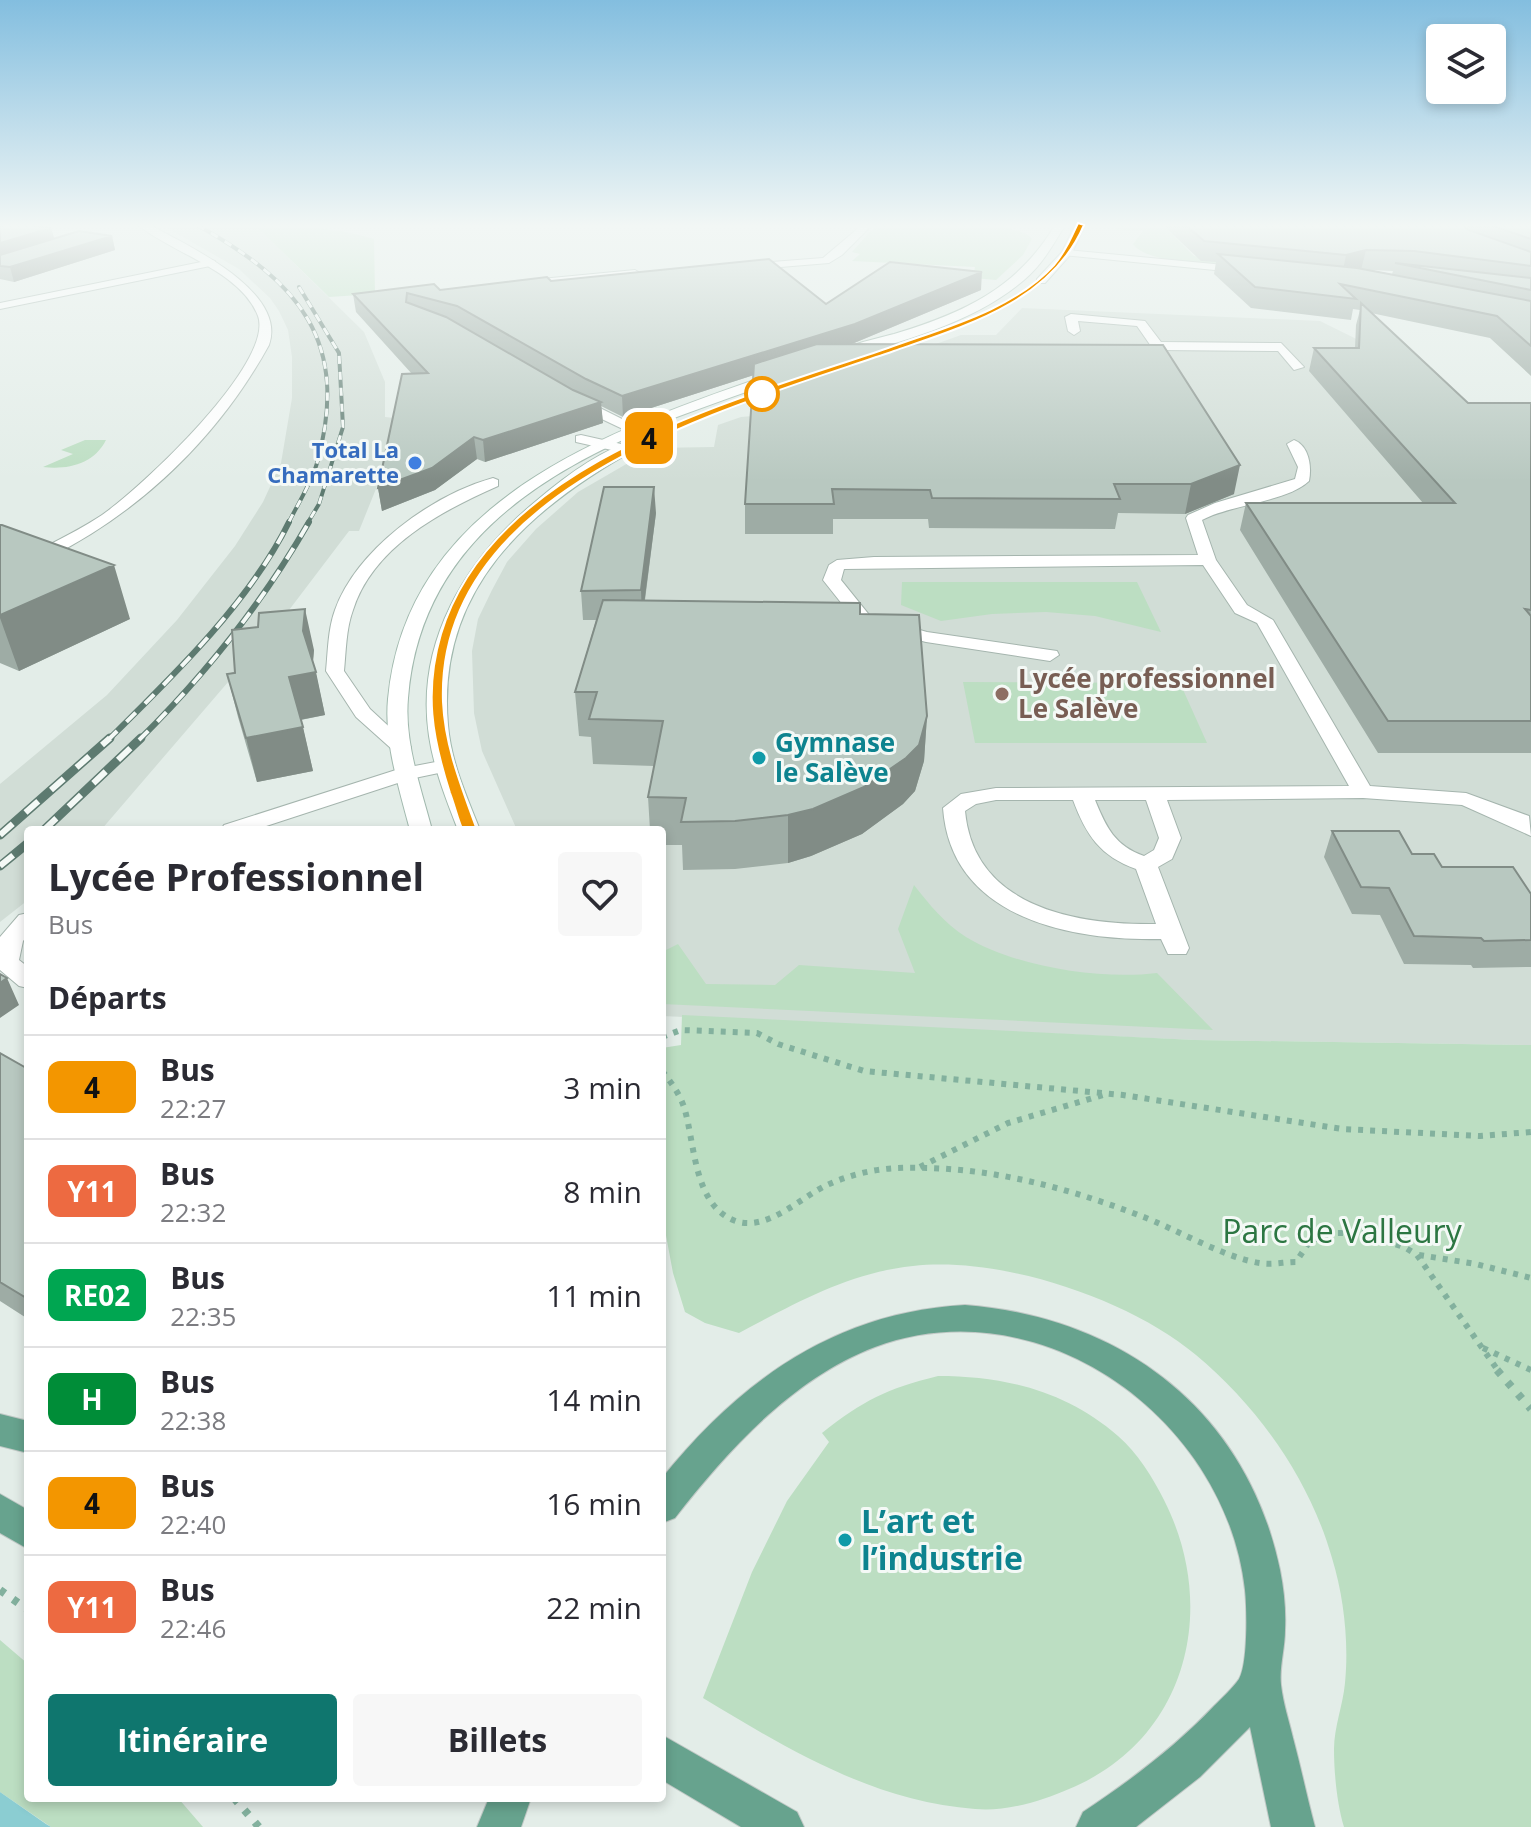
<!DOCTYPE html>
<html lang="fr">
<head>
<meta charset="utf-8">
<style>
  :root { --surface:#fff; --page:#f7f7f7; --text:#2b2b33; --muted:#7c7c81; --line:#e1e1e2; --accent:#0f766e }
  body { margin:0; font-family:"Open Sans",sans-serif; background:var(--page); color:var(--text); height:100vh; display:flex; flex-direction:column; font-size:30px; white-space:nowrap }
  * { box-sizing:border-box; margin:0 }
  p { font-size:26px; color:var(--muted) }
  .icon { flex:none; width:44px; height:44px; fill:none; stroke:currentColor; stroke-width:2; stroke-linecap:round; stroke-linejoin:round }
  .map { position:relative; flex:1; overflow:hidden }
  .side { position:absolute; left:24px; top:826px; width:642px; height:976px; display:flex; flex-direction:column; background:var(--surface); border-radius:8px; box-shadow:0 4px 12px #0003 }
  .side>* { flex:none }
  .badge { padding:0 16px; border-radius:12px; font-size:28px; line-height:52px }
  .controls { position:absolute; left:1426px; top:24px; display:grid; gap:16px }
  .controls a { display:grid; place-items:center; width:80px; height:80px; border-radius:8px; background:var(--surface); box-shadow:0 4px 12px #0003; font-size:40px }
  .map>.badge { position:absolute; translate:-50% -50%; box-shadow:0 0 0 4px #fff }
  h2 { padding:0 24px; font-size:30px; line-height:72px }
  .round { display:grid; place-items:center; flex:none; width:84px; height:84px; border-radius:8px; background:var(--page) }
  .headline { display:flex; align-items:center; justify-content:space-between; height:136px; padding:0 24px }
  h1 { font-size:38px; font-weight:700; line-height:60px }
  .primary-button { display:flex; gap:16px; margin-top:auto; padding:16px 24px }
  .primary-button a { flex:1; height:92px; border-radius:8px; background:var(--accent); color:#fff; font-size:32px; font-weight:700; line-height:92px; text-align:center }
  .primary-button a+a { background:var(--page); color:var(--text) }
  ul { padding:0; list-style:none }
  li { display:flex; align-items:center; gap:24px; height:104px; padding:0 24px; border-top:2px solid var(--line) }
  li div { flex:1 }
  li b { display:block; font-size:30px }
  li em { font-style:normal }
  li .badge { min-width:88px; font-weight:700; text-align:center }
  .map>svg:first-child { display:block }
</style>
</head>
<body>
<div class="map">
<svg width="1531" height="1827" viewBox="0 0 1531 1827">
  <rect width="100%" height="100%" fill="#e3ede8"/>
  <!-- built -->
  <path fill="#d1ddd6" d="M162 225 256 226 364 332 385 382V417L404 419 359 531H349L283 618 101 830H28V900L0 922V784L107 695 177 620 235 546 263 502 281 463 292 398V357L288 330 279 311 270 298 239 269Z
    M1022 308 1320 321 1409 365 1531 457V1045L1195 1040 662 1016V830H517L482 751 474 713 472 651 478 619 492 590 507 562 536 529 578 492 654 448 714 447 718 425 741 417 765 415 816 387 961 335H996Z"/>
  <!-- green -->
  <path fill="#bcdec2" d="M243 225C287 225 331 226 374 239L375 294 329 297 256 226Z
    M876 225C904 225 1018 218 1032 239L1023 255 996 280 973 278 975 267 852 261 860 254 852 252Z
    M1126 225H1163L1194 256 1238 265C1213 264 1147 264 1133 244L1143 231 1114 229Z
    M85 440H106C94 464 68 470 43 467L73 454 61 450Z
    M902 582H1137L1161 632 1095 616 1046 612 992 614 941 621 901 605Z
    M963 682 1180 683 1207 743H975Z
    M914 885C929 904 945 924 966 937 1016 967 1100 980 1157 973L1213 1030 662 1004V952L678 944 706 984 775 985 799 965 915 973 898 929Z
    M682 1015 1195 1040 1531 1045V1827H1344C1337 1804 1334 1773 1334 1749 1334 1727 1343 1705 1345 1683 1349 1643 1344 1597 1332 1558 1309 1478 1259 1408 1196 1355 1128 1298 1000 1256 913 1266 848 1273 796 1303 739 1333L705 1323 685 1312 673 1273 662 1214V1048L681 1045Z
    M938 1376C1005 1376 1066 1391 1118 1436 1137 1452 1153 1478 1164 1500 1219 1608 1188 1740 1069 1789 1042 1801 1006 1812 975 1809 873 1801 789 1750 703 1698L752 1572 787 1501 829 1442 822 1433C864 1400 886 1389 938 1376Z
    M0 1640 28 1664V1798H178L203 1827H51L0 1792Z"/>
  <!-- water -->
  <path fill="#8bcdd2" d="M0 1792 46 1824 51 1827H0Z"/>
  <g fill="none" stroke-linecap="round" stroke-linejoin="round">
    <defs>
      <path id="service" d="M211 260 215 261V265L0 309V303Z
        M1071 314 1145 321 1161 342 1281 343 1304 367 1294 370 1278 351 1157 350 1153 349 1137 326 1078 321 1080 331 1074 335 1068 331 1065 317Z
        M568 397H578L658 437 646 440 568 403Z
        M581 435 630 446 632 449 625 453 576 442V436Z
        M1294 440C1309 446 1312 466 1309 481 1287 502 1232 504 1202 520L1216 560 1247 605 1273 620 1370 786 1466 793 1529 816 1531 836 1462 805 1363 798 1167 800 1181 838 1172 859 1158 867 1189 948 1186 954H1168L1161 939C1072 941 951 919 943 808L961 794 996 788 1349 786 1257 623 1235 613 1203 565 844 569 841 580 870 616 927 632 1057 651 1059 655 1050 661 926 642 858 624 823 580 829 565 837 560 874 557 1198 555 1186 518 1188 515 1215 503 1295 479 1298 467 1287 444ZM996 800H1073C1086 835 1100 856 1136 869L1156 924C1077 925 974 908 965 811L976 804ZM1095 800H1146L1159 838 1154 850 1144 856C1115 846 1106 827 1095 800Z
        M493 478 498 480V486C441 511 373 547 353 610 346 629 346 651 344 671L370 709 411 747 401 753 394 751 356 717 326 671C328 651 328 629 335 610 357 549 432 495 493 478Z
        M446 760 456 766 453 770 410 779 254 830H221L224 825 399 769Z
        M28 913V935L23 941 19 960 28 967V988L19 986 0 970V937L19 915Z"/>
      <path id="minor" d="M138 225H150L161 231C197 250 287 294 269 345 219 436 143 510 50 557 34 565 17 577 0 581V569C34 552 70 536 102 515 140 489 275 363 258 316 241 271 172 253 138 225Z
        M862 225H872L842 255 829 263 744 270 739 267 744 264 823 258Z
        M1067 250 1245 267 1250 270 1245 273 1063 255V251Z
        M635 270 640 273 639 275 520 287 515 284 520 281Z"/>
      <path id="secondary" d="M1055 225H1065C1053 245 1042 265 1024 280 975 322 904 341 842 358L836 354C851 343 876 339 894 334 963 313 1017 289 1055 225Z
        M1075 225H1085L1072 253 1045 283H1037V279L1062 252Z
        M780 371 791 374C780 383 761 387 746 392 720 401 693 411 666 421 537 474 420 547 408 698 404 742 421 788 432 830H410C399 788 384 742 388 699 407 496 616 428 780 371Z
        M633 441 640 445 638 448C529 508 436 589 448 725 451 762 467 797 480 830H458C446 799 434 769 429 736 415 643 465 560 535 502 562 479 598 451 633 441Z"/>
      <path id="primary" d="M965 1305C1122 1317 1247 1411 1280 1570 1284 1590 1286 1610 1285 1630 1285 1649 1279 1667 1281 1685 1283 1703 1289 1721 1293 1738 1301 1768 1307 1797 1315 1827H1271L1250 1727 1200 1777 1136 1827H1076L1083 1812C1130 1781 1175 1747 1214 1706 1222 1698 1232 1689 1239 1679 1248 1664 1247 1609 1245 1590 1226 1419 1042 1285 875 1347 793 1378 727 1451 675 1518L662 1523V1478C741 1380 836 1312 965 1305Z
        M0 1414 28 1421V1453L0 1446Z
        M0 1494 28 1510V1549L0 1533Z
        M662 1735 797 1812 804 1827H741L662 1780Z
        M489 1798H531L521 1827H477Z"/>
    </defs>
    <!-- service casing -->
    <use href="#service" stroke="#a5b5ae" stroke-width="2"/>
    <!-- minor casing -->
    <use href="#minor" stroke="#a5b5ae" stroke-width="2"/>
    <!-- secondary casing -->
    <use href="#secondary" stroke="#a1b9ae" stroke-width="2"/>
    <!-- primary casing -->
    <use href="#primary" stroke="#c1c9c6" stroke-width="2"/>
    <!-- path-far1 -->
    <path stroke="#83b19e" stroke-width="6" stroke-dasharray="5 7" stroke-linecap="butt" d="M662 1037 681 1030 757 1033 778 1044 864 1071 1123 1095 1342 1129 1480 1136 1531 1132
      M662 1071C671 1082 679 1093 684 1107 695 1142 693 1203 733 1220 765 1234 801 1197 827 1185 849 1175 874 1169 898 1168 982 1165 1063 1186 1141 1216 1176 1229 1225 1258 1260 1263 1272 1265 1284 1262 1296 1262L1310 1241 1336 1233H1365L1406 1248 1417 1255 1499 1372
      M920 1167 1008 1123 1103 1095
      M1419 1255 1476 1264 1531 1278
      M1483 1348 1531 1370"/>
    <!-- path -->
    <path stroke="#83b19e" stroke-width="8" stroke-dasharray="6 10" stroke-linecap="butt" d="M1497 1370 1531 1409
      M0 1590 28 1610
      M234 1798 259 1827"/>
    <!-- service -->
    <use href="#service" fill="#fff" fill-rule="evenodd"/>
    <!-- minor -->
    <use href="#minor" fill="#fff" fill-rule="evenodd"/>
    <!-- secondary -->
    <use href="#secondary" fill="#fff" fill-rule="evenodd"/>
    <!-- primary -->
    <use href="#primary" fill="#67a38e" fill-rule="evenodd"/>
    <defs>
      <path id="rail-far2" d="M197 225C299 282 351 341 317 463 311 484 297 505 288 524
        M299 287 339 353 343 427 319 504 307 524"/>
      <path id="rail-far1" d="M108 740C171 678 250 602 289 522
        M139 740C206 674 262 604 309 522"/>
      <path id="rail" d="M44 830 141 738
        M0 835 110 738
        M0 866 28 843"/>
    </defs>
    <!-- rail-far2 casing -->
    <use href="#rail-far2" stroke="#5d7a70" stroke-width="4"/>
    <!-- rail-far1 casing -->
    <use href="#rail-far1" stroke="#5d7a70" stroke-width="6"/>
    <!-- rail casing -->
    <use href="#rail" stroke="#5d7a70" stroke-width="9"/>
    <!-- rail-far2 -->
    <use href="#rail-far2" stroke="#f4f9f6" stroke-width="3" stroke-dasharray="8" stroke-linecap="butt"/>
    <!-- rail-far1 -->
    <use href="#rail-far1" stroke="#f4f9f6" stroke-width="4" stroke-dasharray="13" stroke-linecap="butt"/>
    <!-- rail -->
    <use href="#rail" stroke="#f4f9f6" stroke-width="6" stroke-dasharray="17" stroke-linecap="butt"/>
  </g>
  <!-- wall -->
  <path fill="#9eaca5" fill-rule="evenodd" d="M0 225 51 228 54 239 112 236 115 250 14 282 0 279Z
    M1163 225H1531V376L1490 338 1371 313 1468 403H1531V753H1378L1240 530 1246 503H1423L1309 371 1314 348H1355L1356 325 1360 310 1353 309 1351 320 1251 308 1214 274 1216 262 1201 261ZM1371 270 1393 271 1392 274Z
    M551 281 826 304 981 290 852 344 1234 494 1185 514 1118 513 1115 529 929 528 928 519H833V534H745V504L754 375 623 417 601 406 603 423 485 462 477 459 435 490 382 511 378 488 412 374 356 312 353 294 440 290Z
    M656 513 645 600 860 614 927 716 924 761 915 791 903 804 862 834 811 856 788 863 735 869 683 870 682 845H662V830H650L648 797 654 766 593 764 591 737 579 736 575 692 596 620H583L581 591Z
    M0 525 130 619 19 671 0 663Z
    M314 650 313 661 325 715 301 720 313 771 257 782 238 717 227 674Z
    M1332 831 1412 854 1442 867 1531 894V967L1473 968 1471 965 1404 964 1380 915 1352 914 1324 857Z
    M0 1053 28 1069V1319L0 1301Z"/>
  <!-- shaded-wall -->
  <path fill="#818c86" d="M51 228 55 241 0 258V243Z
    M112 236 115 250 14 282 10 267Z
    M1366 250 1361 270 1342 275 1346 255Z
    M982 272 981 290 854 343 623 417 622 396Z
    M601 402 603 423 485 462 483 440Z
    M474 437 477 459 435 490 382 511 378 488Z
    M1240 465 1234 494 1185 514 1191 484Z
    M654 487 656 513 642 620 641 590Z
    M114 565 130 619 19 671 0 618V615Z
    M305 609 314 650 312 672 303 631Z
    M316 672 325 715 299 720 289 677Z
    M927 716 924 761 915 791 903 804 862 834 811 856 788 863V815Z
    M303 727 313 771 257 782 246 738Z
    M7 978 19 1005 0 1018V983Z"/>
  <!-- building -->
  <path fill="#b8c8c0" stroke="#818c86" stroke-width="2" d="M0 225H30L51 228 0 243Z
    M1186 225H1464L1466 229 1531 252V266L1414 251 1366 250 1346 255 1204 241Z
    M1490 225H1531V239Z
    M79 231 112 236 10 267 0 266V255Z
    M1218 254 1357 268 1531 301V346L1497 316 1340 284 1356 299 1255 287Z
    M769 259 826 304 890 262 982 272 855 324 622 396 586 379 457 306 407 293 406 302 446 317 573 390 601 402 483 440 474 437 432 468 378 488 402 374 428 373 353 294 434 284 440 290 547 277 551 281Z
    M1395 263 1531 278V290Z
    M1361 303 1468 403H1531V610L1525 609 1531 616V721H1388L1246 503H1455L1314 348H1359Z
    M817 344 1163 345 1240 465 1191 484H1114L1120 499 932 498 930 490 832 489 834 504H745L754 364Z
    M604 487H654L641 590 581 591Z
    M0 525H2L114 565 0 615Z
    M603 600 860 603V614L919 615 927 716 919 745 906 758 864 787 813 809 788 815 735 821 681 822 686 798 648 797 663 721 589 719 597 692H575Z
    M305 609 303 631 316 672 289 677 303 727 246 738 227 674 235 673 232 630 258 627 259 613Z
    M1332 831H1399L1412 854H1434L1442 867H1513L1531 894V940L1484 941 1481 938 1414 936 1389 888 1361 887Z
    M0 974 7 978 0 983Z
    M0 1053 28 1069V1299L0 1282Z"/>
  <!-- sky -->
  <linearGradient id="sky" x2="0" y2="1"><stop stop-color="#83bedf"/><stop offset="0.47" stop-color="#f2f7f5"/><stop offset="1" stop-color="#f2f7f5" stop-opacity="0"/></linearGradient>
  <rect width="1531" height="481" fill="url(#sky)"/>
  <!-- line -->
  <path fill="#f39600" stroke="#fff" stroke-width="2" d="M1078 223 1084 225C1052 301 966 326 894 351 733 407 435 484 443 702 445 747 462 788 477 830L469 834 464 833C458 821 455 806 450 793 432 737 424 692 441 634 493 461 737 400 888 348 943 328 1013 310 1054 265 1065 252 1071 238 1078 223Z"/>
  <!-- markers -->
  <circle fill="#fff" stroke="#f39600" stroke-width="4" cx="762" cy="394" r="16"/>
  <circle fill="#3f7fe0" stroke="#f4f9f6" stroke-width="3" cx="415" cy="463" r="8"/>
  <circle fill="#8d6e63" stroke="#f4f9f6" stroke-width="3" cx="1002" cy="694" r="8"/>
  <g fill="#0f9aa8" stroke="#f4f9f6" stroke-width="3">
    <circle cx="759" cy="758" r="8"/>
    <circle cx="845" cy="1540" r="8"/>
  </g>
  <g text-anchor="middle" stroke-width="6" stroke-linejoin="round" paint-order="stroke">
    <!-- far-shop labels -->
    <g font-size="22" font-weight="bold" fill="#366cbe" stroke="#f4f9f6" text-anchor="end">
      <text x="399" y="458">Total La<tspan x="399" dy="25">Chamarette</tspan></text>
    </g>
    <!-- education labels -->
    <g font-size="26" font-weight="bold" fill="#785e54" stroke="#f4f9f6" text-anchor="start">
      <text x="1018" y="688">Lycée professionnel<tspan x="1018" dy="30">Le Salève</tspan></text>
    </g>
    <!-- culture labels -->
    <g font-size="26" font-weight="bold" fill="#0d838f" stroke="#f4f9f6" text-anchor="start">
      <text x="775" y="752">Gymnase<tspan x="775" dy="30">le Salève</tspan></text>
    </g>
    <!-- near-park labels -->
    <g font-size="32" fill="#2c7642" stroke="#f4f9f6">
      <text x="1342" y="1243">Parc de Valleury</text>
    </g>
    <!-- near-culture labels -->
    <g font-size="32" font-weight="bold" fill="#0d838f" stroke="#f4f9f6" text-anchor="start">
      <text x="861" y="1533">L’art et<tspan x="861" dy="37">l’industrie</tspan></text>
    </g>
  </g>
</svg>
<div class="controls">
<a><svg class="icon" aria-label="layers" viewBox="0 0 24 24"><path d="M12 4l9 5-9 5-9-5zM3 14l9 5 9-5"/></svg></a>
</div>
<b class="badge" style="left:649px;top:438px;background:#f39600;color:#111">4</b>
<section class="side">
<div class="headline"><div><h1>Lycée Professionnel</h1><p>Bus</p></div><a class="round"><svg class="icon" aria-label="heart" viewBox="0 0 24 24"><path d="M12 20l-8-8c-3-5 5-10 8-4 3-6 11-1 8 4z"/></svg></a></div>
<h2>Départs</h2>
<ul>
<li><span class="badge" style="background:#f39600;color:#111">4</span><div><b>Bus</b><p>22:27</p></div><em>3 min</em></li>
<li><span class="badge" style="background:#ed6a41;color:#fff">Y11</span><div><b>Bus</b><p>22:32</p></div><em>8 min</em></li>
<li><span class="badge" style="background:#00a651;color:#fff">RE02</span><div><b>Bus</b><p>22:35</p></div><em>11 min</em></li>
<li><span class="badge" style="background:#008d38;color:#fff">H</span><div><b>Bus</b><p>22:38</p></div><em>14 min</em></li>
<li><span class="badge" style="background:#f39600;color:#111">4</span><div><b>Bus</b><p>22:40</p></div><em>16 min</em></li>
<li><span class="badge" style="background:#ed6a41;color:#fff">Y11</span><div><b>Bus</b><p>22:46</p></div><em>22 min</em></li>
</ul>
<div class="primary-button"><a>Itinéraire</a><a>Billets</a></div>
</section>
</div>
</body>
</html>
